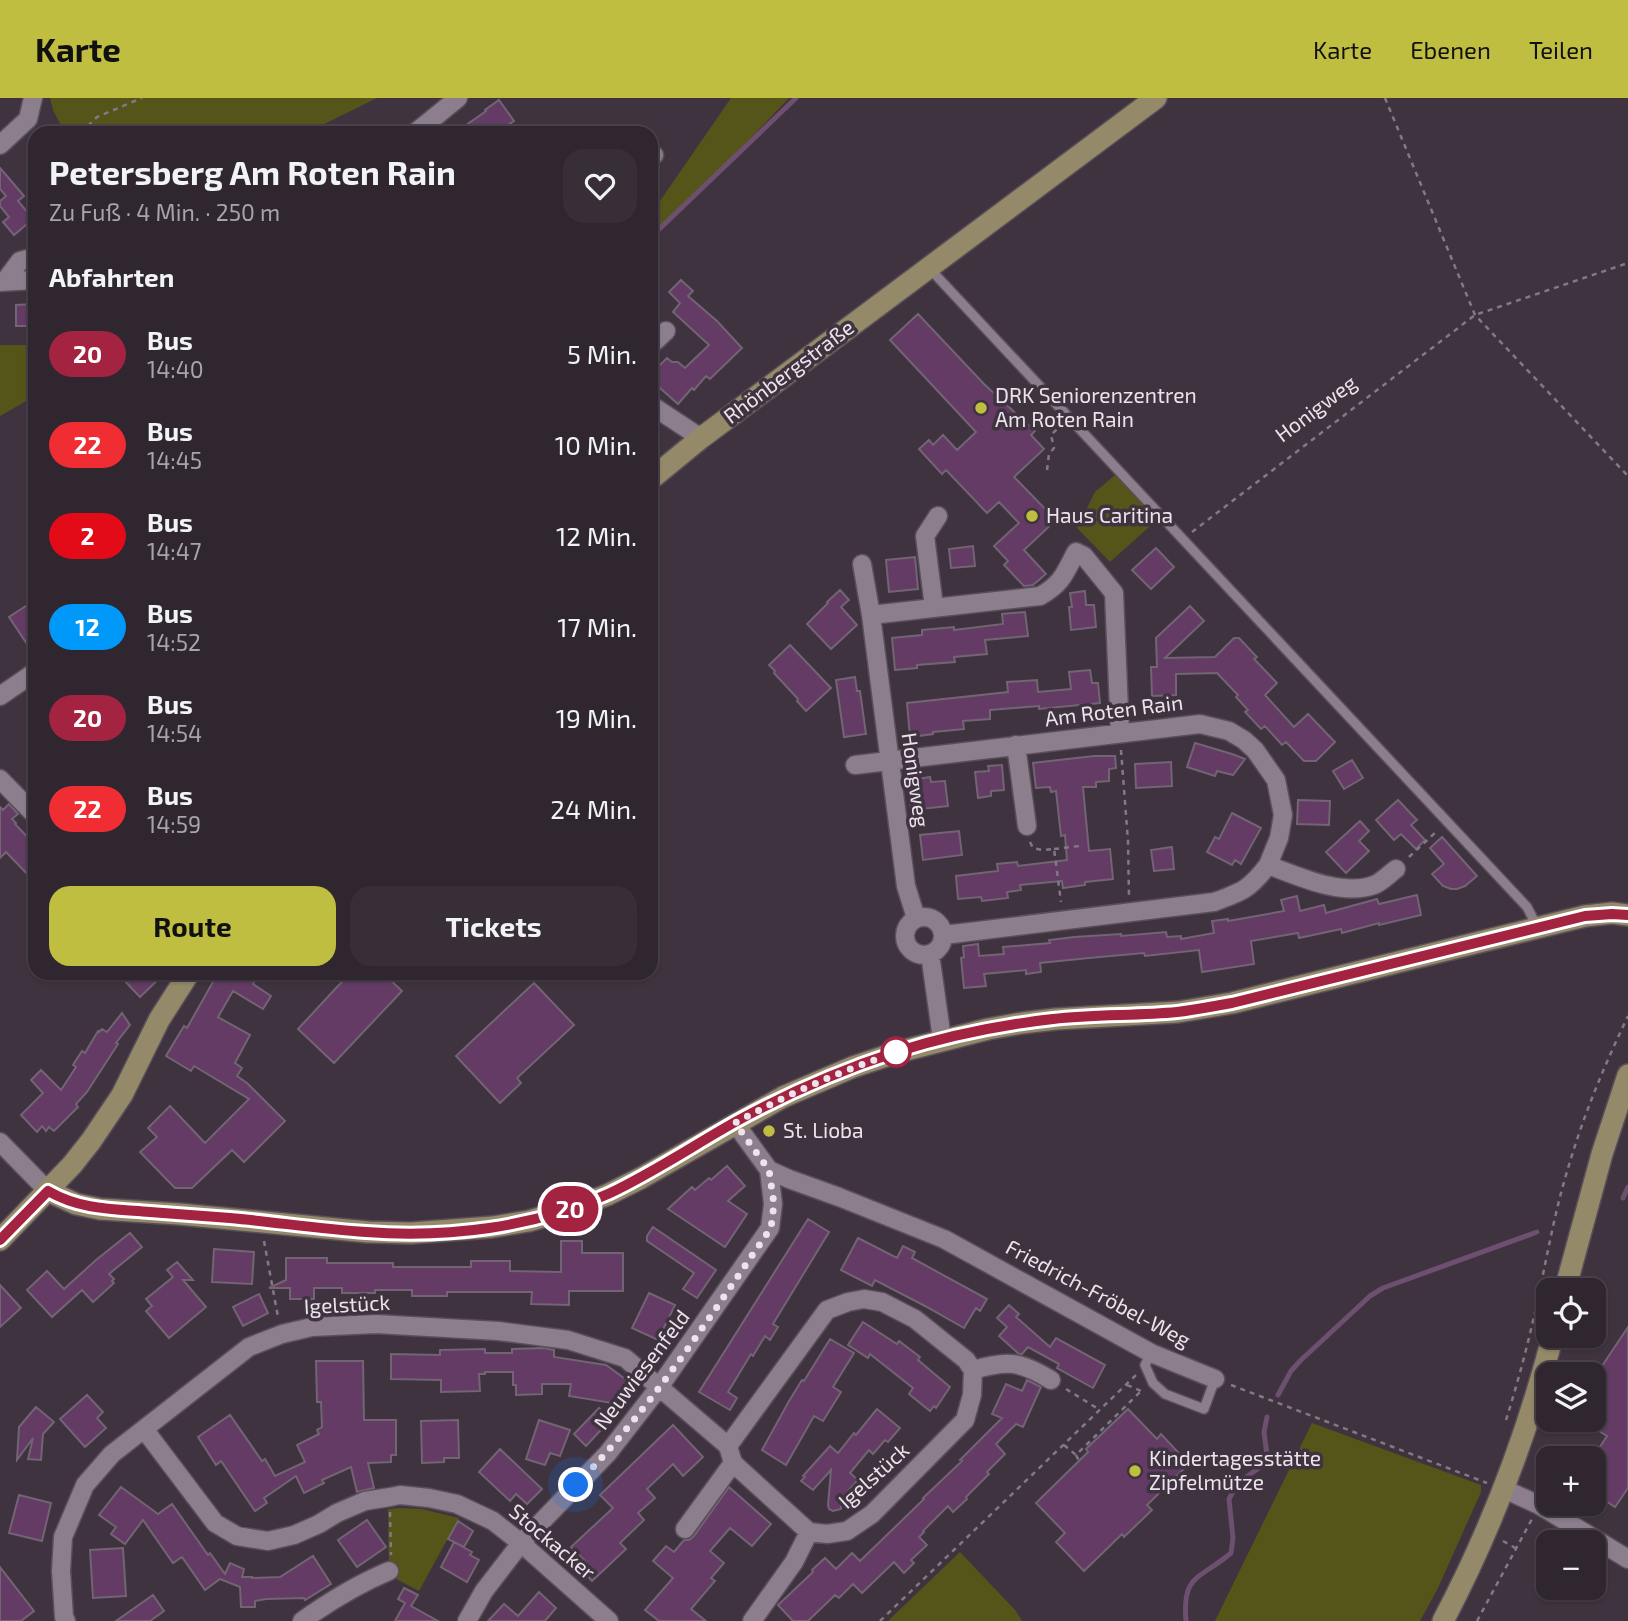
<!DOCTYPE html>
<html lang="de">
<head>
<meta charset="utf-8">
<style>
  :root { --surface:#2f2630; --page:#372e38; --text:#f1f3f6; --muted:#a7a5ab; --line:#4a434c; --accent:#c0be41 }
  body { margin:0; font-family:"Exo 2",sans-serif; background:var(--page); color:var(--text); height:100vh; display:flex; flex-direction:column; font-size:26px; white-space:nowrap }
  * { box-sizing:border-box; margin:0 }
  p { font-size:23px; color:var(--muted) }
  .icon { flex:none; width:38px; height:38px; fill:none; stroke:currentColor; stroke-width:2; stroke-linecap:round; stroke-linejoin:round }
  .map { position:relative; flex:1; overflow:hidden }
  .details { position:absolute; left:28px; top:28px; width:630px; height:854px; display:flex; flex-direction:column; background:var(--surface); border-radius:21px; box-shadow:0 2px 5px #0004,0 0 0 2px var(--line) }
  .details>* { flex:none }
  .badge { padding:0 14px; border-radius:23px; font-size:24px; line-height:46px }
  .fabs { position:absolute; left:1536px; top:1180px; display:grid; gap:14px }
  .fabs a { display:grid; place-items:center; width:70px; height:70px; border-radius:14px; background:var(--surface); box-shadow:0 2px 5px #0004,0 0 0 2px var(--line); font-size:35px }
  .you { position:absolute; width:35px; height:35px; margin:-18px; border:5px solid #fff; border-radius:50%; background:#1a73e8; box-shadow:0 0 0 10px #1a73e833 }
  .map>.badge { position:absolute; translate:-50% -50%; box-shadow:0 0 0 4px #fff }
  h2 { padding:0 21px; font-size:26px; line-height:63px }
  .round { display:grid; place-items:center; flex:none; width:74px; height:74px; border-radius:21px; background:var(--page) }
  .head { display:flex; align-items:center; justify-content:space-between; height:119px; padding:0 21px }
  h1 { font-size:33px; font-weight:700; line-height:52px }
  .action { display:flex; gap:14px; margin-top:auto; padding:14px 21px }
  .action a { flex:1; height:80px; border-radius:21px; background:var(--accent); color:#111; font-size:28px; font-weight:700; line-height:80px; text-align:center }
  .action a+a { background:var(--page); color:var(--text) }
  ul { padding:0; list-style:none }
  li { display:flex; align-items:center; gap:21px; height:91px; padding:0 21px }
  li div { flex:1 }
  li b { display:block; font-size:26px }
  li em { font-style:normal }
  li .badge { min-width:77px; font-weight:700; text-align:center }
  header { display:flex; align-items:center; gap:42px; box-sizing:border-box; height:98px; padding:0 35px; background:var(--accent); color:#111 }
  header strong { font-size:33px }
  nav { display:flex; gap:38px; margin-inline-start:auto; font-size:24px }
  .map>svg:first-child { display:block }
</style>
</head>
<body>
<header>
<strong>Karte</strong>
<nav><a>Karte</a><a>Ebenen</a><a>Teilen</a></nav>
</header>
<div class="map">
<svg width="1628" height="1523" viewBox="0 0 1628 1523">
  <rect width="100%" height="100%" fill="#3f3340"/>
  <!-- green -->
  <path fill="#555519" d="M50 0H377L306 35H65L53 12Z
    M731 0H789L720 72 660 129 651 120V116Z
    M0 247H35V298L0 318Z
    M1115 377 1158 421 1110 464 1077 430 1095 394Z
    M1312 1325 1481 1387V1394L1438 1490 1420 1523H1215Z
    M401 1410 422 1411 459 1420 419 1493 389 1477 388 1411Z
    M960 1454 1016 1513 1022 1523H888Z"/>
  <g fill="none" stroke-linecap="round" stroke-linejoin="round">
    <!-- stream -->
    <path stroke="#6d506f" stroke-width="5" d="M651 139 796 0
      M1623 1100 1628 1089
      M1278 1297 1291 1273 1300 1263 1370 1198 1383 1190 1537 1134
      M1186 1523C1182 1476 1199 1482 1231 1455L1233 1440 1229 1401 1235 1390 1245 1380 1263 1367 1267 1357 1264 1334 1267 1319"/>
  </g>
  <!-- building -->
  <path fill="#633b65" stroke="#726472" stroke-width="2" d="M499 2 514 23 496 35H455L486 13 485 12Z
    M0 70 24 98 18 103 33 121 14 137 3 124 9 119 0 108V103L6 98 0 91Z
    M681 182 693 193 688 198 717 223 742 250 710 281 706 278 694 292 692 290 678 306 651 282V259L660 267 667 260 672 264H678L685 270 709 247 673 214 680 205 669 194Z
    M35 206V228H16V207Z
    M918 216 984 286 1035 333 1031 337 1044 351 1014 379 1056 422 1024 452 1046 476 1033 487 1024 488 1004 467 1008 463 994 448 1019 425 999 404 987 415 946 372 942 376 919 351 929 342 933 347 943 337 957 352 976 334 890 242Z
    M973 448 975 468 951 470 949 451Z
    M1156 450 1174 469 1151 491 1132 472Z
    M915 459 918 491 889 494 886 462Z
    M840 492 849 502 841 509 857 527 831 551 807 526 828 505 827 504Z
    M1085 493 1086 507H1094L1096 529 1071 532 1069 509H1072L1070 495Z
    M35 502V558L9 519Z
    M1190 508 1204 523 1165 560 1215 559 1234 540H1239L1257 559 1254 561 1277 585 1265 597 1294 629 1308 616 1335 644 1316 663H1304L1286 644 1282 647 1265 628 1261 631 1245 614 1248 612 1236 599 1238 597 1217 575 1176 576V597L1152 598 1151 569H1157L1156 540Z
    M1025 514 1028 538 985 542 987 556 954 559 955 564 917 567V570L895 572 892 540 922 537V532L954 529V532L1003 526 1002 516Z
    M790 547 831 590 806 613 797 603 798 601 774 575 775 573 769 567Z
    M1090 572 1092 585H1098L1100 605 1039 611V608L990 612V621L963 623 964 631 933 634V636L910 639 907 605 1008 594 1007 584 1037 582 1038 594 1071 591 1069 574Z
    M855 579 857 593H860L866 636 844 639 836 582Z
    M1195 645 1232 656 1245 661 1233 677 1217 673 1215 678 1187 669Z
    M1094 658H1115L1116 670 1109 671V683L1096 684V689H1083L1089 753 1110 751 1113 781 1085 784V787L1063 790 1062 783 1020 787 1021 792 1007 794 1008 800 982 803 981 799 958 801 956 778 998 773 997 766 1017 764 1018 768 1067 762 1065 737 1061 738 1056 693 1051 694 1050 689 1036 690 1033 665Z
    M1352 662 1363 680 1344 691 1333 673Z
    M1171 664 1172 688 1136 690 1135 666Z
    M1002 667 1004 692 991 693V698L978 700 975 674 989 673 988 668Z
    M930 679 931 684 945 683 948 708 911 712 909 698 919 697 917 681Z
    M1298 702 1330 703 1329 727 1297 726Z
    M1398 702 1417 722 1411 727 1425 742 1416 751 1401 736 1394 742 1376 722Z
    M9 706 18 716 12 721 16 725 15 726 35 747V784L6 754 0 760V709L3 712Z
    M1232 715 1261 730 1241 766 1235 762 1232 767 1207 754 1215 739 1219 741Z
    M1360 723 1369 733 1359 743 1369 753 1346 775 1326 754Z
    M959 733 962 757 923 762 920 737Z
    M1442 739 1477 778 1465 788 1457 791H1451L1443 788 1432 776 1444 766 1430 750Z
    M1172 749 1174 771 1154 773 1151 752Z
    M1417 797 1421 817 1379 827V825L1342 835 1341 831 1299 840 1298 835 1251 843 1254 866 1202 874 1199 852 1145 858 1144 855 1089 860 1040 865 1041 874 1026 876V872L984 876 986 888 964 890 961 860 964 859 963 848 978 846 979 858 1004 856 1003 849 1050 845 1049 842 1074 839 1121 836V838L1166 834 1167 839 1181 838V841L1214 835 1212 823 1228 821V823L1284 813 1281 802 1297 798 1300 813 1324 807 1326 815 1377 801 1379 806Z
    M130 875H165L140 899 123 881Z
    M218 875H260L253 886 271 898 263 911 233 893 218 919 250 937 235 965 242 970 237 978 247 985 285 1023 244 1064 232 1052 192 1090H175L140 1054 157 1039 148 1030 170 1008 205 1045 249 1001 194 968 191 973 166 958 184 928 187 930Z
    M350 875H383L402 893 334 965 298 931Z
    M534 885 574 927 517 980 521 985 500 1005 456 958Z
    M122 915 130 927 116 945 118 946 87 994 76 1006 78 1009 54 1033 49 1029 46 1033 42 1028 37 1034 21 1017 43 995 31 982 41 972 61 992 76 969 73 967 82 953 85 955 98 933 99 934 102 931 107 934Z
    M727 1068 745 1088 728 1103 747 1116 725 1149 668 1111 692 1089 695 1092 709 1080 711 1082Z
    M808 1121 829 1134 773 1226 778 1229 770 1242 765 1238 753 1258 751 1256 728 1294 737 1300 730 1312 699 1294Z
    M653 1129 716 1172 697 1200 683 1191 694 1175 647 1143V1138Z
    M130 1135 142 1149 109 1176 114 1181 112 1183 114 1185 93 1204 82 1192 52 1219 27 1192 47 1173 64 1191 96 1162Z
    M858 1140 897 1160 903 1148 915 1154 912 1160 987 1201 980 1213 976 1210 964 1230 925 1208 875 1182 872 1188 841 1172Z
    M561 1143H582V1155H623V1193H569V1207L531 1206 532 1194H447V1198H412V1192H375V1195H342V1190H314V1201H290V1190H269L286 1182V1160H327V1165H393V1169H471V1163H510V1173L561 1174Z
    M214 1151 254 1154 252 1186 212 1184Z
    M177 1164 193 1182H183L206 1209 169 1240 146 1213 152 1208 146 1201 173 1179 167 1172Z
    M0 1187 21 1210 0 1229Z
    M649 1195 675 1207 658 1242 632 1230Z
    M259 1196 268 1215 243 1228 233 1209Z
    M1009 1207 1019 1216 1016 1219 1050 1249 1056 1240 1105 1267 1093 1290 1057 1270 1059 1266 1028 1249 1022 1256H1019L999 1238 1007 1229 997 1220Z
    M863 1224 897 1246 899 1243 920 1259 918 1262 950 1289 936 1310 934 1308 930 1313 909 1296 913 1290 870 1256 868 1260 848 1247Z
    M1628 1229V1390L1615 1409 1594 1395V1358L1607 1338 1594 1330V1280Z
    M830 1241 854 1255 833 1289 841 1294 823 1323 814 1318 786 1367 762 1352 789 1303 802 1282 804 1283Z
    M544 1250 554 1252V1259L606 1267 628 1283 612 1305 569 1298 571 1286H542V1296L516 1297V1287H513V1274H485V1276H479L480 1293 441 1294V1282L391 1281V1256L440 1257V1252L485 1251V1255H512V1251Z
    M316 1263H363L364 1322H396V1357H391V1364L368 1365 374 1390 357 1394 351 1369 322 1382 324 1385 304 1395 296 1378 264 1400 267 1405 255 1413 221 1363 216 1367 198 1339 230 1317 262 1363 265 1361 275 1378 305 1364 297 1347 319 1336 317 1332 322 1329 321 1304H317Z
    M1027 1282 1041 1289 1023 1329 1016 1326 996 1346 1005 1356 987 1374 989 1376 966 1399 967 1401 953 1414 948 1408 923 1433 924 1434 919 1439 927 1447 911 1462 914 1465 904 1475 894 1464 862 1495 853 1486 839 1500 835 1497 808 1523H793L778 1507 813 1474 812 1472 825 1460 836 1471 852 1455 860 1463 924 1401 923 1400 962 1363 960 1362 1002 1320 992 1316 1006 1286 1022 1293Z
    M87 1297 103 1314 97 1320 106 1330 85 1349 60 1321Z
    M36 1309 54 1324 43 1336 41 1362 28 1361 33 1340 17 1362 19 1329Z
    M599 1310 611 1321 586 1348 574 1336Z
    M877 1311 900 1330 888 1344 885 1342 873 1356 869 1352 850 1375 858 1382 841 1401V1411L833 1413 829 1411 828 1407 831 1372 813 1392 801 1383 805 1379 803 1378 830 1348 838 1355 854 1335 856 1337Z
    M1128 1311 1157 1341 1161 1336 1189 1366 1147 1407 1152 1412 1124 1439 1122 1436 1084 1473 1056 1444 1065 1435 1036 1405 1088 1354 1086 1351Z
    M458 1322 459 1360H444V1364L422 1365 421 1323Z
    M539 1322 570 1332 560 1358 550 1355 545 1367 526 1361Z
    M673 1327 703 1359 683 1378 673 1366 647 1391 655 1400 638 1415 644 1422 620 1445 626 1451 592 1483 580 1470 586 1464 571 1449 613 1410 600 1397Z
    M500 1351 542 1391 527 1406 516 1396 510 1403 479 1374Z
    M121 1389 158 1416 172 1406 208 1457 210 1455 225 1476 230 1465 244 1471 242 1479H252V1480L280 1479 313 1458 331 1486 305 1502 304 1500 266 1501 255 1503V1509H241L240 1489 220 1481 205 1492 182 1459 173 1465 143 1422 125 1446 111 1436 116 1429 99 1417Z
    M729 1389 771 1426 752 1448 730 1430 710 1453 724 1465 711 1480 715 1483 691 1511 706 1523H659L645 1512 673 1480 653 1463 666 1448 674 1454 684 1442H689L694 1438Z
    M19 1397 51 1405 42 1443 9 1435Z
    M367 1422 386 1449 357 1469 338 1442Z
    M458 1423 473 1433 464 1449 448 1441Z
    M454 1444 472 1454 470 1457 479 1462 467 1484 441 1469Z
    M123 1450 126 1498 93 1500 90 1452Z
    M0 1469 34 1513 21 1523H0Z
    M404 1490 418 1497 411 1508 438 1523H395L405 1505 398 1501Z
    M539 1494 556 1510 545 1523H488L504 1506 518 1518Z
    M153 1497 164 1513 150 1523H116Z"/>
  <g fill="none" stroke-linecap="round" stroke-linejoin="round">
    <defs>
      <path id="lane" d="M930 171 1527 809 1537 828
        M1151 1255 1145 1267 1153 1285 1165 1296 1204 1311 1215 1281"/>
      <path id="street" d="M415 35 458 0
        M0 47 28 21 33 0
        M651 59 654 57
        M5 183 20 163 35 159
        M0 184 35 182
        M651 247 666 233
        M651 307 701 340
        M862 466 871 517 906 788 916 820
        M934 509 925 438 938 418
        M871 517 1040 498C1062 486 1065 475 1076 454L1084 458 1114 495 1120 635
        M0 598 35 574
        M1016 647 1027 728
        M855 667 1200 626 1229 633 1244 642 1255 652 1276 682 1283 717 1279 740 1268 767
        M0 681 35 717
        M905 838a19 19 0 1 1 38 0a19 19 0 1 1-38 0Z
        M944 837 1214 804C1242 794 1250 791 1268 767 1298 778 1342 799 1374 787 1382 784 1389 776 1396 771
        M930 856 942 941
        M0 1044 48 1093
        M769 1072 789 1081 839 1099 944 1141 1151 1255 1215 1281
        M973 1272C1008 1262 1020 1263 1051 1282
        M144 1331 215 1425 237 1438 268 1443 294 1437 319 1426 337 1415 365 1403 390 1399 400 1397 429 1400 457 1406 493 1423 521 1445 609 1523
        M1504 1391 1539 1407 1628 1461
        M685 1431 733 1365
        M66 1523 64 1519 61 1473 63 1439 85 1387 112 1356 249 1249 282 1236 312 1229 376 1226 498 1233 568 1242 625 1260 728 1348 733 1365 809 1434 827 1436 847 1433 872 1416 965 1322 972 1297 973 1272 966 1262 915 1221 882 1204 864 1201 848 1204 827 1212 728 1348
        M302 1523C330 1503 358 1486 389 1473
        M467 1523 484 1493 521 1445 608 1355 660 1288 770 1130 773 1106 769 1072 735 1025
        M752 1523 794 1464 809 1434"/>
      <path id="secondary" d="M651 381 701 340 1156 0
        M48 1093 76 1106 100 1111 179 1116 368 1134 411 1135 492 1129 529 1123 569 1111 607 1097 641 1080 783 999 853 969 898 954 988 931 1022 925 1056 921 1178 914 1232 905 1585 818 1612 815 1628 817
        M0 1142 72 1067 91 1043 122 997 159 922 189 875
        M1565 1192 1602 1056 1628 977
        M1443 1523C1491 1432 1527 1337 1553 1237"/>
    </defs>
    <!-- lane casing -->
    <use href="#lane" stroke="#594f59" stroke-width="12"/>
    <!-- street casing -->
    <use href="#street" stroke="#594f59" stroke-width="21"/>
    <!-- secondary casing -->
    <use href="#secondary" stroke="#594f59" stroke-width="24"/>
    <!-- path -->
    <path stroke="#837984" stroke-width="2.5" stroke-dasharray="5 5" stroke-linecap="butt" d="M1385 0 1475 217 1628 378
      M81 35 97 19 142 0
      M1047 372 1049 356 1054 350 1051 337 1059 329
      M1192 434 1475 217 1628 165
      M1121 652 1128 743 1129 799
      M1030 744 1033 750 1042 752 1054 751 1061 804
      M1054 751 1079 748
      M1409 759 1437 733
      M264 1143 278 1219
      M1127 1287 1141 1293
      M1231 1287 1487 1385
      M1066 1291 1100 1312
      M1506 1322C1517 1287 1527 1250 1535 1214 1546 1165 1554 1115 1569 1067 1584 1016 1605 966 1628 918
      M1064 1347 1076 1357 1141 1293H1143
      M1076 1357 1079 1363
      M390 1414 391 1457
      M1503 1443 1517 1451
      M880 1523 1136 1277
      M1477 1523 1532 1421"/>
    <!-- lane -->
    <use href="#lane" stroke="#8c7e8d" stroke-width="9"/>
    <!-- street -->
    <use href="#street" stroke="#8c7e8d" stroke-width="18"/>
    <!-- secondary -->
    <use href="#secondary" stroke="#948968" stroke-width="21"/>
  </g>
  <g fill="none" stroke-linecap="round" stroke-linejoin="round">
    <defs>
      <path id="line" d="M0 1142 48 1093C81 1112 113 1111 150 1114 176 1116 203 1118 230 1120 275 1124 320 1131 366 1134 447 1140 533 1130 608 1096 653 1075 694 1047 737 1023 788 995 841 972 896 954 947 938 1000 927 1053 921 1094 916 1136 918 1177 914 1195 912 1214 908 1232 905L1585 818 1612 816 1628 817"/>
    </defs>
    <!-- line casing -->
    <use href="#line" stroke="#fff" stroke-width="16"/>
    <!-- line -->
    <use href="#line" stroke="#a32340" stroke-width="10"/>
    <!-- walk -->
    <path stroke="#ece4ec" stroke-width="7" stroke-dasharray="0 12.6" d="M576 1387C652 1310 710 1218 771 1130L774 1106 769 1072 735 1025C788 996 840 973 898 954H896"/>
  </g>
  <!-- markers -->
  <g fill="#c0be41" stroke="#3f3340" stroke-width="2.5">
    <circle cx="981" cy="310" r="7"/>
    <circle cx="1032" cy="418" r="7"/>
    <circle cx="769" cy="1033" r="7"/>
    <circle cx="1135" cy="1373" r="7"/>
  </g>
  <circle fill="#fff" stroke="#a32340" stroke-width="3.5" cx="896" cy="954" r="14"/>
  <g text-anchor="middle" stroke-width="7" stroke-linejoin="round" paint-order="stroke">
    <!-- street labels -->
    <g font-size="21" fill="#ece4ec" stroke="#3f3340">
      <text transform="translate(789 274) rotate(-37)" y="7">Rhönbergstraße</text>
      <text transform="translate(1316 311) rotate(-37)" y="7">Honigweg</text>
      <text transform="translate(1114 613) rotate(-7)" y="7">Am Roten Rain</text>
      <text transform="translate(915 682) rotate(82)" y="7">Honigweg</text>
      <text transform="translate(1098 1196) rotate(28)" y="7">Friedrich-Fröbel-Weg</text>
      <text transform="translate(347 1207) rotate(-3)" y="7">Igelstück</text>
      <text transform="translate(642 1272) rotate(-53)" y="7">Neuwiesenfeld</text>
      <text transform="translate(874 1378) rotate(-42)" y="7">Igelstück</text>
      <text transform="translate(552 1444) rotate(40)" y="7">Stockacker</text>
    </g>
    <!-- poi labels -->
    <g font-size="21" fill="#ece4ec" stroke="#3f3340" text-anchor="start">
      <text x="995" y="305">DRK Seniorenzentren<tspan x="995" dy="24">Am Roten Rain</tspan></text>
      <text x="1046" y="425">Haus Caritina</text>
      <text x="783" y="1040">St. Lioba</text>
      <text x="1149" y="1368">Kindertagesstätte<tspan x="1149" dy="24">Zipfelmütze</tspan></text>
    </g>
  </g>
</svg>
<div class="fabs">
<a><svg class="icon" aria-label="locate" viewBox="0 0 24 24"><circle cx="12" cy="12" r="6"/><path d="M12 2v4M12 18v4M2 12h4M18 12h4"/></svg></a>
<a><svg class="icon" aria-label="layers" viewBox="0 0 24 24"><path d="M12 4l9 5-9 5-9-5zM3 14l9 5 9-5"/></svg></a>
<a>+</a>
<a>−</a>
</div>
<div class="you" style="left:576px;top:1387px"></div>
<b class="badge" style="left:570px;top:1111px;background:#a32340;color:#fff">20</b>
<section class="details">
<div class="head"><div><h1>Petersberg Am Roten Rain</h1><p>Zu Fuß · 4 Min. · 250 m</p></div><a class="round"><svg class="icon" aria-label="heart" viewBox="0 0 24 24"><path d="M12 20l-8-8c-3-5 5-10 8-4 3-6 11-1 8 4z"/></svg></a></div>
<h2>Abfahrten</h2>
<ul>
<li><span class="badge" style="background:#a32340;color:#fff">20</span><div><b>Bus</b><p>14:40</p></div><em>5 Min.</em></li>
<li><span class="badge" style="background:#ef2d32;color:#fff">22</span><div><b>Bus</b><p>14:45</p></div><em>10 Min.</em></li>
<li><span class="badge" style="background:#e30b17;color:#fff">2</span><div><b>Bus</b><p>14:47</p></div><em>12 Min.</em></li>
<li><span class="badge" style="background:#0099f9;color:#fff">12</span><div><b>Bus</b><p>14:52</p></div><em>17 Min.</em></li>
<li><span class="badge" style="background:#a32340;color:#fff">20</span><div><b>Bus</b><p>14:54</p></div><em>19 Min.</em></li>
<li><span class="badge" style="background:#ef2d32;color:#fff">22</span><div><b>Bus</b><p>14:59</p></div><em>24 Min.</em></li>
</ul>
<div class="action"><a>Route</a><a>Tickets</a></div>
</section>
</div>
</body>
</html>
